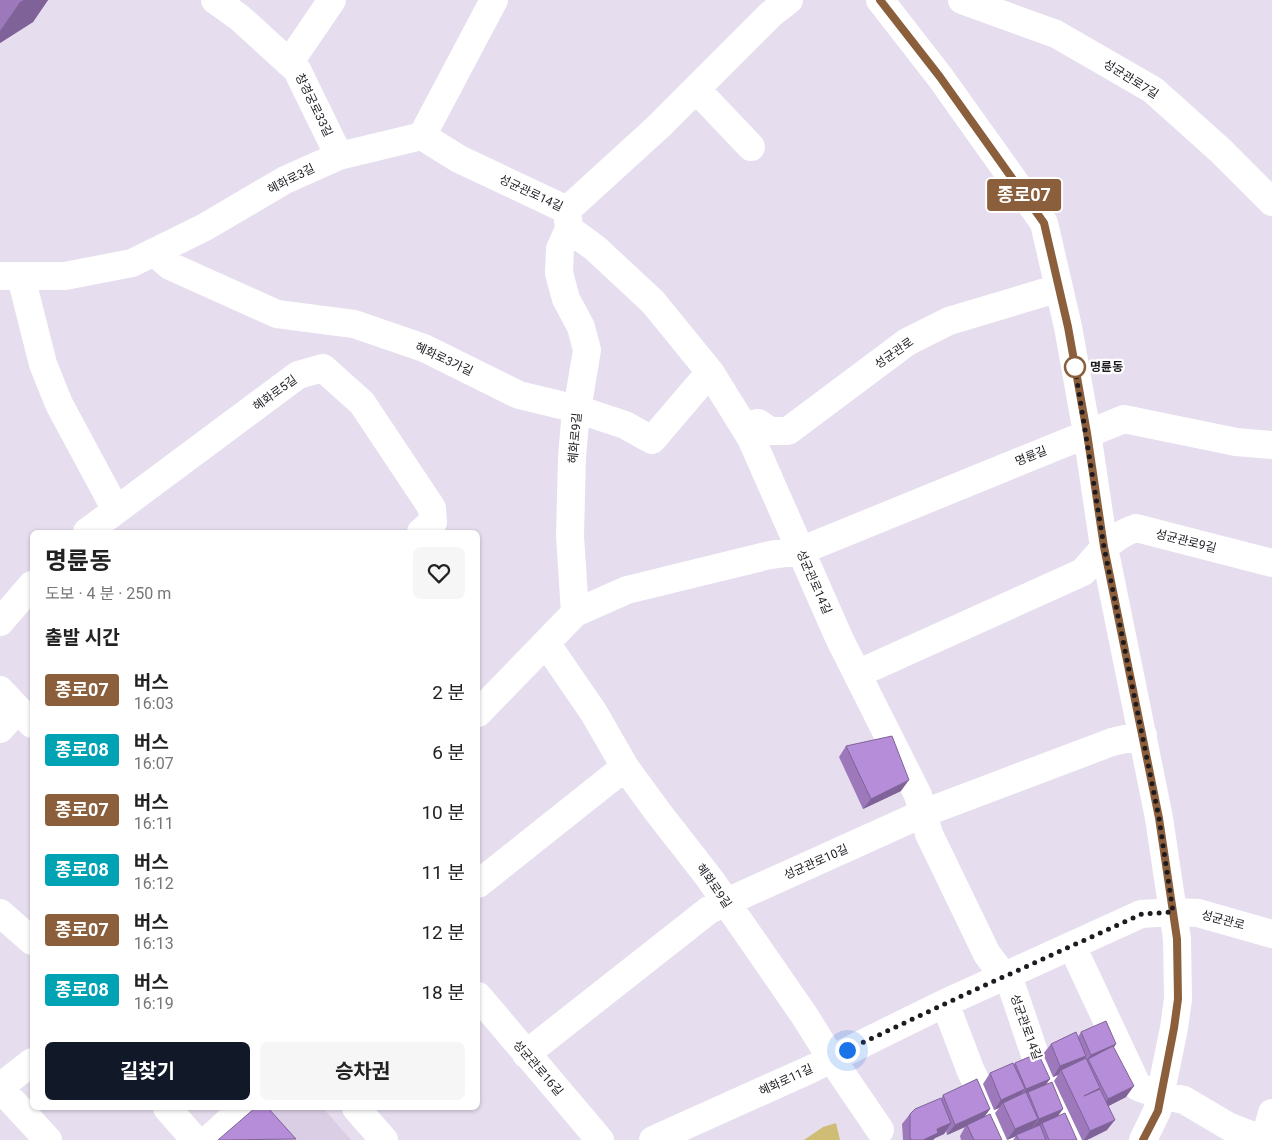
<!DOCTYPE html>
<html lang="ko">
<head>
<meta charset="utf-8">
<style>
  :root { --surface:#fff; --page:#f6f6f6; --text:#222; --muted:#767676; --accent:#111827 }
  body { margin:0; font-family:Roboto,"Noto Sans KR",sans-serif; background:var(--page); color:var(--text); height:100vh; display:flex; flex-direction:column; font-size:19px; white-space:nowrap }
  * { box-sizing:border-box; margin:0 }
  p { font-size:16px; color:var(--muted) }
  .icon { flex:none; width:28px; height:28px; fill:none; stroke:currentColor; stroke-width:2; stroke-linecap:round; stroke-linejoin:round }
  .map { position:relative; flex:1; overflow:hidden }
  .drawer { position:absolute; left:30px; top:530px; width:450px; height:580px; display:flex; flex-direction:column; background:var(--surface); border-radius:8px; box-shadow:0 1px 4px #0004 }
  .drawer>* { flex:none }
  .badge { padding:0 10px; border-radius:4px; font-size:18px; line-height:32px }
  .you { position:absolute; width:25px; height:25px; margin:-12px; border:4px solid #fff; border-radius:50%; background:#1a73e8; box-shadow:0 0 0 8px #1a73e833 }
  .map>.badge { position:absolute; translate:-50% -50%; box-shadow:0 0 0 2px #fff }
  h2 { padding:0 15px; font-size:19px; line-height:45px }
  .round { display:grid; place-items:center; flex:none; width:52px; height:52px; border-radius:8px; background:var(--page) }
  .headline { display:flex; align-items:center; justify-content:space-between; height:85px; padding:0 15px }
  h1 { font-size:24px; font-weight:700; line-height:38px }
  .primary-button { display:flex; gap:10px; margin-top:auto; padding:10px 15px }
  .primary-button a { flex:1; height:58px; border-radius:8px; background:var(--accent); color:#fff; font-size:20px; font-weight:700; line-height:58px; text-align:center }
  .primary-button a+a { background:var(--page); color:var(--text) }
  ul { padding:0; list-style:none }
  li { display:flex; align-items:center; gap:15px; height:60px; padding:0 15px }
  li div { flex:1 }
  li b { display:block; font-size:19px }
  li em { font-style:normal }
  li .badge { min-width:55px; font-weight:700; text-align:center }
  .map>svg:first-child { display:block }
</style>
</head>
<body>
<div class="map">
<svg width="1272" height="1140" viewBox="0 0 1272 1140">
  <rect width="100%" height="100%" fill="#e6ddee"/>
  <!-- built -->
  <path fill="#dacee5" d="M261 1108H323L351 1140H224Z"/>
  <!-- green -->
  <path fill="#d0bd75" d="M836 1123 840 1140H804L823 1127Z"/>
  <g fill="none" stroke-linecap="round" stroke-linejoin="round">
    <!-- minor -->
    <path stroke="#fff" stroke-width="28" d="M215 0 240 18 297 70 339 156
      M880 0 940 77 1044 223 1068 327 1087 433 1104 547 1159 818 1177 939 1178 999 1174 1028 1157 1111 1143 1140
      M962 0 1056 34 1153 90 1221 151 1272 202
      M289 63 332 0
      M696 89 751 147
      M422 136 459 159 567 210 569 229 595 248 653 302 710 372 751 438 840 640 918 795 929 834 987 954 1012 987 1035 1055 1075 1140
      M567 210 658 127 771 14 789 0
      M569 229 560 249 559 273 566 299 581 327 587 350 575 422 572 457 570 536 575 613
      M154 252 170 266 277 314 354 324 424 348 519 395 577 409 625 425 652 440 710 372
      M0 276H65L132 263 205 227 285 180 339 156 422 136 494 0
      M21 277 43 364 59 404 116 510
      M744 426 758 423 770 431H788L907 342 949 321 1059 288
      M87 532 298 375 323 368 362 403 432 508 433 522 421 532
      M0 622 32 585
      M546 643 594 713 625 767 657 811 710 879 804 1015 831 1058 880 1130
      M857 674 1083 572C1099 553 1112 536 1136 528L1272 563
      M0 690 32 724
      M478 713 575 613 627 590 770 555 800 551 1124 419 1236 442 1272 445
      M0 729 18 709
      M478 884 625 767
      M0 913 32 941
      M1072 946 1138 1087 1161 1095 1184 1100 1228 1126 1251 1135 1255 1140
      M478 996 600 1140
      M945 1003 970 1069 1003 1140
      M526 1054 709 910 924 813 1112 742 1143 735
      M0 1087 32 1062
      M0 1088 48 1140
      M167 1108 195 1140
      M356 1108 384 1140
      M208 1140 243 1108
      M653 1140 809 1070 945 1003 1141 914 1173 912 1198 913 1272 934
      M1268 1140 1269 1124 1272 1113"/>
  </g>
  <!-- wall -->
  <path fill="#9d79bb" d="M0 0H48L33 22 0 43Z
    M846 746 901 791 863 809 839 757Z
    M1081 1032 1126 1097 1108 1106 1107 1130 1087 1140H1082L1054 1081 1058 1075 1053 1077 1043 1054 1051 1044 1078 1037Z
    M1015 1063 1050 1079 1046 1084 1057 1117 1077 1140H1013L1016 1136 1007 1140 995 1113 999 1108 994 1110 983 1084 990 1073 1014 1064Z
    M943 1095 990 1109 985 1116 1002 1140H961L960 1136 965 1127 947 1135 946 1131 944 1134 935 1138 933 1140H903L902 1124 910 1114 941 1099Z"/>
  <!-- shaded-wall -->
  <path fill="#7f6398" d="M24 0H48L33 22 0 43V31L20 2Z
    M909 780 901 791 863 809 871 799Z
    M1116 1044 1109 1055 1088 1059 1083 1065 1091 1055Z
    M1086 1056 1078 1066 1061 1070 1058 1075 1053 1077 1060 1066Z
    M1050 1079 1042 1090 1028 1092 1024 1098 1019 1100 1026 1089Z
    M1134 1086 1126 1097 1101 1110 1108 1099Z
    M1025 1089 1017 1100 1003 1103 999 1108 994 1110 1001 1100Z
    M990 1109 982 1120 967 1125 965 1127 947 1135 955 1125Z
    M1063 1109 1056 1119 1042 1123 1040 1126 1032 1129 1039 1119Z
    M1038 1119 1031 1130 1007 1140 1015 1129Z
    M1115 1120 1107 1130 1087 1140H1084L1090 1131Z
    M951 1123 944 1134 935 1138 933 1140H923L937 1129Z"/>
  <!-- building -->
  <path fill="#b68dd9" stroke="#7f6398" d="M892 736 909 780 871 799 846 746Z
    M1106 1021 1116 1044 1091 1055 1081 1032Z
    M1076 1032 1086 1056 1060 1066 1051 1044Z
    M1113 1046 1134 1086 1108 1099 1088 1059Z
    M1038 1053 1050 1079 1026 1089 1015 1063Z
    M1086 1058 1100 1088 1084 1096 1100 1089 1115 1120 1090 1131 1061 1070Z
    M1013 1063 1025 1089 1001 1100 990 1073Z
    M977 1079 990 1109 955 1125 943 1095Z
    M1052 1082 1063 1109 1039 1119 1028 1092Z
    M1026 1092 1038 1119 1015 1129 1003 1103Z
    M941 1098 951 1123 937 1129 938 1133 923 1140H911L910 1137V1114L915 1109Z
    M255 1108H268L296 1139 218 1140Z
    M1065 1113 1077 1140H1049L1042 1123Z
    M990 1114 1002 1140H974L967 1125Z
    M1040 1125 1046 1140H1019L1016 1135Z"/>
  <g fill="none" stroke-linecap="round" stroke-linejoin="round">
    <defs>
      <path id="line" d="M880 0 940 77 1044 223 1068 327 1087 433 1104 547 1159 818 1177 939 1178 999 1174 1028 1158 1111 1143 1140"/>
    </defs>
    <!-- line casing -->
    <use href="#line" stroke="#fff" stroke-width="11"/>
    <!-- line -->
    <use href="#line" stroke="#8b5e3c" stroke-width="8"/>
    <!-- walk -->
    <path stroke="#1d1a20" stroke-width="5" stroke-dasharray="0 9" d="M847 1050 968 993 1142 914 1173 912 1159 818 1104 547 1074 362 1075 367"/>
  </g>
  <!-- markers -->
  <circle fill="#fff" stroke="#8b5e3c" stroke-width="2.5" cx="1075" cy="367" r="10"/>
  <g text-anchor="middle" stroke-width="4.5" stroke-linejoin="round" paint-order="stroke">
    <!-- street labels -->
    <g font-size="12" fill="#1d1a20" stroke="#fff">
      <text transform="translate(1131 79) rotate(32)" y="4">성균관로7길</text>
      <text transform="translate(314 105) rotate(64)" y="4">창경궁로33길</text>
      <text transform="translate(291 179) rotate(-27)" y="4">혜화로3길</text>
      <text transform="translate(531 193) rotate(25)" y="4">성균관로14길</text>
      <text transform="translate(894 353) rotate(-35)" y="4">성균관로</text>
      <text transform="translate(444 359) rotate(25)" y="4">혜화로3가길</text>
      <text transform="translate(275 393) rotate(-36)" y="4">혜화로5길</text>
      <text transform="translate(575 438) rotate(-85)" y="4">혜화로9길</text>
      <text transform="translate(1031 456) rotate(-22)" y="4">명륜길</text>
      <text transform="translate(1186 541) rotate(14)" y="4">성균관로9길</text>
      <text transform="translate(814 582) rotate(66)" y="4">성균관로14길</text>
      <text transform="translate(816 862) rotate(-24)" y="4">성균관로10길</text>
      <text transform="translate(714 886) rotate(55)" y="4">혜화로9길</text>
      <text transform="translate(1223 920) rotate(15)" y="4">성균관로</text>
      <text transform="translate(1026 1027) rotate(70)" y="4">성균관로14길</text>
      <text transform="translate(538 1068) rotate(49)" y="4">성균관로16길</text>
      <text transform="translate(786 1080) rotate(-25)" y="4">혜화로11길</text>
    </g>
    <!-- stop labels -->
    <g font-size="12" font-weight="bold" fill="#1d1a20" stroke="#fff" text-anchor="start">
      <text x="1090" y="371">명륜동</text>
    </g>
  </g>
</svg>
<div class="you" style="left:847px;top:1050px"></div>
<b class="badge" style="left:1024px;top:195px;background:#8b5e3c;color:#fff">종로07</b>
<section class="drawer">
<div class="headline"><div><h1>명륜동</h1><p>도보 · 4 분 · 250 m</p></div><a class="round"><svg class="icon" aria-label="heart" viewBox="0 0 24 24"><path d="M12 20l-8-8c-3-5 5-10 8-4 3-6 11-1 8 4z"/></svg></a></div>
<h2>출발 시간</h2>
<ul>
<li><span class="badge" style="background:#8b5e3c;color:#fff">종로07</span><div><b>버스</b><p>16:03</p></div><em>2 분</em></li>
<li><span class="badge" style="background:#00a3b4;color:#fff">종로08</span><div><b>버스</b><p>16:07</p></div><em>6 분</em></li>
<li><span class="badge" style="background:#8b5e3c;color:#fff">종로07</span><div><b>버스</b><p>16:11</p></div><em>10 분</em></li>
<li><span class="badge" style="background:#00a3b4;color:#fff">종로08</span><div><b>버스</b><p>16:12</p></div><em>11 분</em></li>
<li><span class="badge" style="background:#8b5e3c;color:#fff">종로07</span><div><b>버스</b><p>16:13</p></div><em>12 분</em></li>
<li><span class="badge" style="background:#00a3b4;color:#fff">종로08</span><div><b>버스</b><p>16:19</p></div><em>18 분</em></li>
</ul>
<div class="primary-button"><a>길찾기</a><a>승차권</a></div>
</section>
</div>
</body>
</html>
